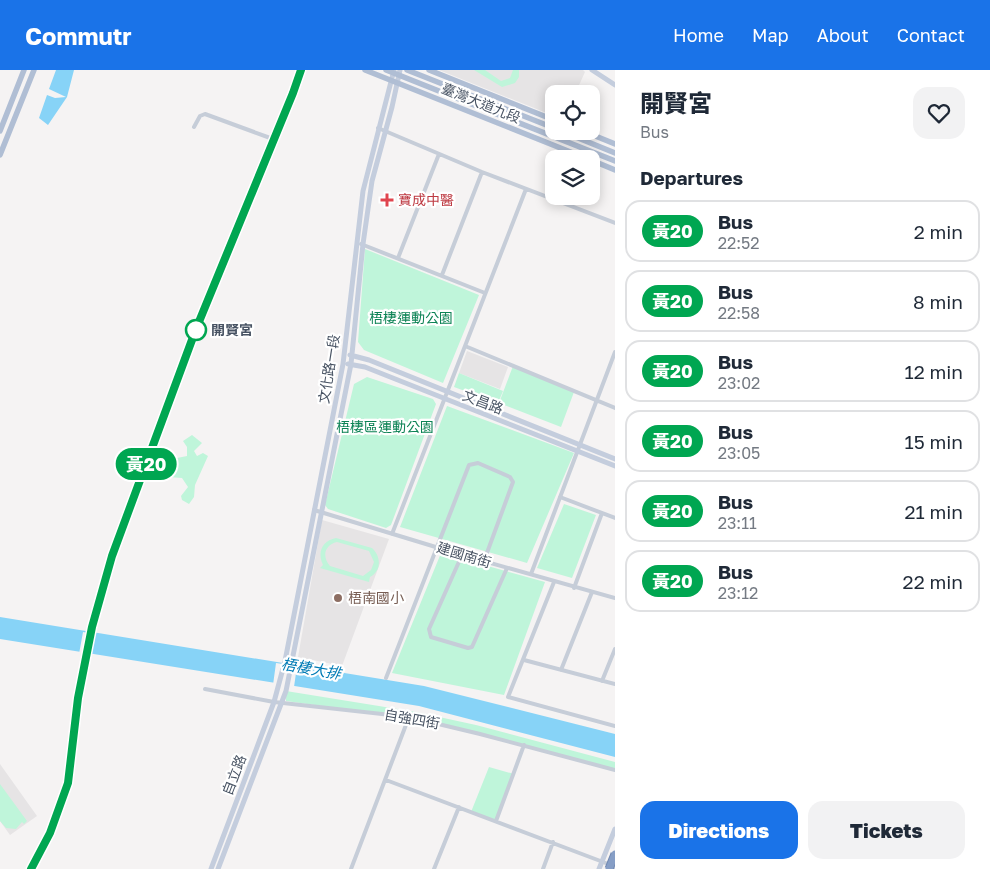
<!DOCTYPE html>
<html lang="en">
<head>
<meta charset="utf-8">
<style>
  :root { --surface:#fff; --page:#f2f2f3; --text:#1f2937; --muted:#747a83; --line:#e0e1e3; --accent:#1a73e8 }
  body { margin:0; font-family:"Golos Text","Noto Sans TC",sans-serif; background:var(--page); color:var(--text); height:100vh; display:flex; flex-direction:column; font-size:19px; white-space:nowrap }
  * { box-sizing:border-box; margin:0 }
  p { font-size:16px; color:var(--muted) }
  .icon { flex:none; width:28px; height:28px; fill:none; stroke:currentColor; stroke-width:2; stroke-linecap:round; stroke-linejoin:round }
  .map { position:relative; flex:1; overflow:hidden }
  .drawer { display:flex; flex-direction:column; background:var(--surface); width:375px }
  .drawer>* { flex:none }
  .badge { padding:0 10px; border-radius:16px; font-size:18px; line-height:32px }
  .tools { position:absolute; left:545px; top:15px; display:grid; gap:10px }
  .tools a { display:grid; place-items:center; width:55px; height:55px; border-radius:10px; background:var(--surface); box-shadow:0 2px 12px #0003; font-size:25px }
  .map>.badge { position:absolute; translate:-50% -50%; box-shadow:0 0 0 2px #fff }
  h2 { padding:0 25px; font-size:19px; line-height:45px }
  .round { display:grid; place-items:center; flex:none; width:52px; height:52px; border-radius:15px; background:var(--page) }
  .headline { display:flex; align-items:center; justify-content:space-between; height:85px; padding:0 25px }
  h1 { font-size:24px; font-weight:800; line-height:38px }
  .button { display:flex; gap:10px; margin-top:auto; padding:10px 25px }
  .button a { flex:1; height:58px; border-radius:15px; background:var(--accent); color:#fff; font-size:20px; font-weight:800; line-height:58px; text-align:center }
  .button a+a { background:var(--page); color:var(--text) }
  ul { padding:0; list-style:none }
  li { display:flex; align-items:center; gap:15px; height:62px; margin:0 10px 8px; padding:0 15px; border:2px solid var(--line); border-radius:15px }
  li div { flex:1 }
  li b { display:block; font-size:19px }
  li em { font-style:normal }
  li .badge { min-width:55px; font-weight:700; text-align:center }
  header { display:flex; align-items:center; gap:30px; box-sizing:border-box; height:70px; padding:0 25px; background:var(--accent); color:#fff }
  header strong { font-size:24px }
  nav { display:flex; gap:28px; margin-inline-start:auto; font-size:18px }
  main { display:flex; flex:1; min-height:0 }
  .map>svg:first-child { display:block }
</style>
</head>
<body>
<header>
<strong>Commutr</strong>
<nav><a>Home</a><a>Map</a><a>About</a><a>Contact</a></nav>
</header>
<main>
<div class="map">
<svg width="615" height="799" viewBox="0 0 615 799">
  <rect width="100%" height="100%" fill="#f5f3f3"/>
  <!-- education -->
  <path fill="#e6e4e5" d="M439 0H583L585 2 575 24H554V46Z
    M467 281 508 297 500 319 459 303Z
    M322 450 389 469 342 596 298 587Z
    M0 694 37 746 10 765 0 751Z"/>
  <!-- green -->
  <path fill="#bff5da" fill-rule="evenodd" d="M474 0H485L501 11 510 8 513 0H519V7L515 13 502 17Z
    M365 179 479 225 443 313 364 280 358 272Z
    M513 296 574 322 561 357 499 333Z
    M459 303 503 321 498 333 454 317Z
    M367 307 433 329 436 334 391 455 386 458 328 439 325 435 354 314Z
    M447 336 574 383 527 493 400 457Z
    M192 365 202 373 194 381 197 386 203 383 208 386 195 415 194 427 189 434 182 430 181 426 188 417 182 408 168 407 163 385 177 388 187 386V377L183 371Z
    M564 434 596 445 572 508 537 498Z
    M336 468 372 478C381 486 382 501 370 507L369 512 320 498 323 495C317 482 322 471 336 468ZM337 472 369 481 374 492 371 500 363 506 330 496C322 487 324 475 337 472Z
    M441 483 545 512 504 625 392 603Z
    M286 621 416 642 476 655 615 692V700L416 649 286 631Z
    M489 697 514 704 496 751 471 742Z
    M0 714 27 751 24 754 22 752 16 759 6 758 0 751Z"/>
  <!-- water -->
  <path fill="#87d3f7" d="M56 0H74L67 27 48 55 39 48 47 25 55 28 66 27 49 19Z
    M0 547 424 616 615 664V687L419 636 0 569Z"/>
  <!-- pier -->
  <path fill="#f5f3f3" d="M83 562 94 564 90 586 79 584Z
    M276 593 297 596 294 617 273 615Z"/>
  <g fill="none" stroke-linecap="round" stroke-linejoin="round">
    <!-- street -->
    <path stroke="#c6cdd8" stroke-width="4" d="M194 57 200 46 205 44 273 69
      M378 58 482 102 615 153
      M361 174 485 223
      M398 188 439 84
      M442 205 482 102
      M465 276 615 338
      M560 427 615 448
      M314 440 462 485 615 528
      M392 464 526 119
      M462 485 429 559 431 567 468 578 472 577 507 498
      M531 504 615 282
      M554 512 508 627 615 656
      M574 518 602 443
      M524 590 615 614
      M561 600 592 522
      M386 608 469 395 478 393 510 407 513 412 484 491
      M602 611 615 579
      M205 619 274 632 409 647 480 664 615 700
      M386 710 611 795
      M496 751 524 675
      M351 799 409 647
      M434 799 459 737
      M543 799 553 772"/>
    <!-- secondary -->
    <path stroke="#c4cddd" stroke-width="5" d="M592 0 615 15
      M350 285 369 290 615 389
      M348 294 365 297 615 396
      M211 799 274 632 285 591 343 294 363 121 394 0
      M218 799 286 621 351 294 363 174 372 111 392 37 400 0
      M599 799 615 759
      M614 799 615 796"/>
    <!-- primary -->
    <path stroke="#b0bed4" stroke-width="5.5" d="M365 0 588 89
      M386 0 615 91
      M407 0 554 58
      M429 0 554 50
      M0 61 24 0
      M561 61 615 83
      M583 61 615 74
      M0 85 34 0
      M591 90 615 100"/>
    <defs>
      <path id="highway-bridge" d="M609 799 615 784"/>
    </defs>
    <!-- highway-bridge casing -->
    <use href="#highway-bridge" stroke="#7189b2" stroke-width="9" stroke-linecap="butt"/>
    <!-- highway-bridge -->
    <use href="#highway-bridge" stroke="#869ec6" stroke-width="7"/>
  </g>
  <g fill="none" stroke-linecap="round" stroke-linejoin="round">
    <defs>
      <path id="line" d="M31 799 50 763 68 713 78 628 92 557 112 486 196 259 293 23 301 0"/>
    </defs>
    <!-- line casing -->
    <use href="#line" stroke="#fff" stroke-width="11"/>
    <!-- line -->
    <use href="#line" stroke="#00a651" stroke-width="8"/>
  </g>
  <!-- markers -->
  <path fill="#e0444e" stroke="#fff" stroke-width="2" d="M384.5 122.5h5v5h5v5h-5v5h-5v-5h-5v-5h5z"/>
  <circle fill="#fff" stroke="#00a651" stroke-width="2.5" cx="196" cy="260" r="10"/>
  <circle fill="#8d6e63" stroke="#fff" stroke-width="2" cx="338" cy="528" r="5"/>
  <g text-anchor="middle" stroke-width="4.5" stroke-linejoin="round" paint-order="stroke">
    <!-- street labels -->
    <g font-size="14" fill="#485363" stroke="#fff">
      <text transform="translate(481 33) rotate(22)" y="5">臺灣大道九段</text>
      <text transform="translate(329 299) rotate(-81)" y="5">文化路一段</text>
      <text transform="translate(483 332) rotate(21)" y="5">文昌路</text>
      <text transform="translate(464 485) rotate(17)" y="5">建國南街</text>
      <text transform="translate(412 649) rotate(10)" y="5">自強四街</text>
      <text transform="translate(234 705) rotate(-69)" y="5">自立路</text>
    </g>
    <!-- health labels -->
    <g font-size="14" fill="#be3a42" stroke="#fff" text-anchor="start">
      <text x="398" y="135">寶成中醫</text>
    </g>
    <!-- park labels -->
    <g font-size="14" fill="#0d8355" stroke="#fff">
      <text x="411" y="253">梧棲運動公園</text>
      <text x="385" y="362">梧棲區運動公園</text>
    </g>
    <!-- stop labels -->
    <g font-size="14" font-weight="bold" fill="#485363" stroke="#fff" text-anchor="start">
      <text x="211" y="265">開賢宮</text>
    </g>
    <!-- education labels -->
    <g font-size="14" fill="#785e54" stroke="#fff" text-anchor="start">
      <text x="348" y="533">梧南國小</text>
    </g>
    <!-- water labels -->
    <g font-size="15" font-style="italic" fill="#017bb5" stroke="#fff">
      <text transform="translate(311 599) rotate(10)" y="5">梧棲大排</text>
    </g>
  </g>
</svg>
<div class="tools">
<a><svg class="icon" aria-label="locate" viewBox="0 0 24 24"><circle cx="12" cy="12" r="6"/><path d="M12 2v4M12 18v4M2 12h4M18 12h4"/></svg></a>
<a><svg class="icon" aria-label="layers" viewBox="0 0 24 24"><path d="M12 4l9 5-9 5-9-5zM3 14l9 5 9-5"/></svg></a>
</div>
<b class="badge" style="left:146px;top:394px;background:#00a651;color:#fff">黃20</b>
</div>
<section class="drawer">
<div class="headline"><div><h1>開賢宮</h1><p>Bus</p></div><a class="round"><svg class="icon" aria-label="heart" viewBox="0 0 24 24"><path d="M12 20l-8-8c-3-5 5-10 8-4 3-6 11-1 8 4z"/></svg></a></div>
<h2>Departures</h2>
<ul>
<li><span class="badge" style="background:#00a651;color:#fff">黃20</span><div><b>Bus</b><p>22:52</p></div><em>2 min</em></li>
<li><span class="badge" style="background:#00a651;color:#fff">黃20</span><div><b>Bus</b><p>22:58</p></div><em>8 min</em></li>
<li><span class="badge" style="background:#00a651;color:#fff">黃20</span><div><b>Bus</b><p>23:02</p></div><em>12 min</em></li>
<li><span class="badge" style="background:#00a651;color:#fff">黃20</span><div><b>Bus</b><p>23:05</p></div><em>15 min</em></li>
<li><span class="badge" style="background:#00a651;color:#fff">黃20</span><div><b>Bus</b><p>23:11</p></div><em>21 min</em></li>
<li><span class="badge" style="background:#00a651;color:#fff">黃20</span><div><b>Bus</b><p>23:12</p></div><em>22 min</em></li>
</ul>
<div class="button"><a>Directions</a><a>Tickets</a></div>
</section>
</main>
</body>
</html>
